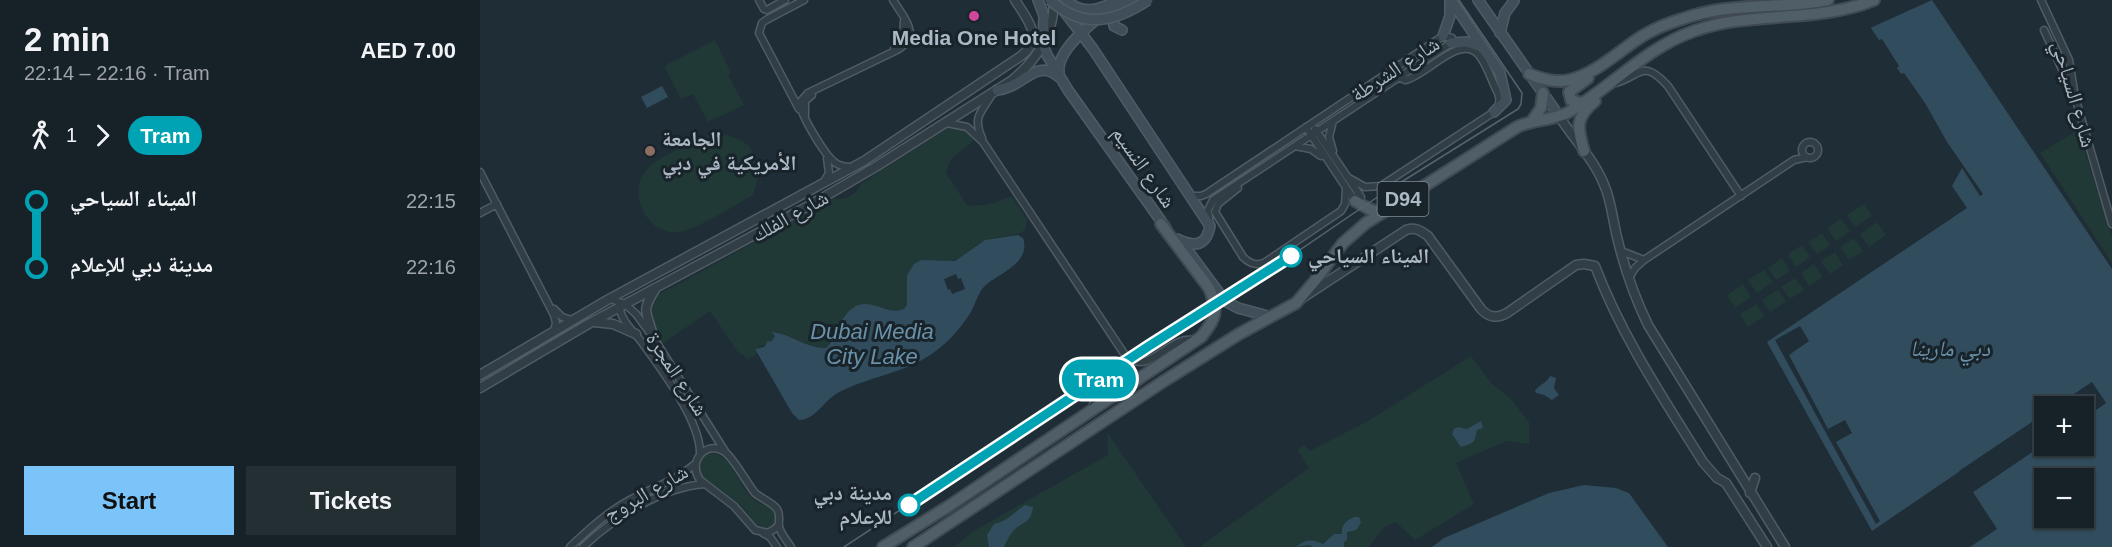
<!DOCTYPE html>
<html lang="en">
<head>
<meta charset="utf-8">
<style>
  :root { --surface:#172228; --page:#242f34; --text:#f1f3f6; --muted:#9ea4a8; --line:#363f45; --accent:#7bc4f9 }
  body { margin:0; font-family:Arial,"Noto Naskh Arabic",sans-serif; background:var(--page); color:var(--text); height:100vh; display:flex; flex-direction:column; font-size:22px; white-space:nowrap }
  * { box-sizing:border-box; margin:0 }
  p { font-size:20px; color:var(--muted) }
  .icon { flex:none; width:33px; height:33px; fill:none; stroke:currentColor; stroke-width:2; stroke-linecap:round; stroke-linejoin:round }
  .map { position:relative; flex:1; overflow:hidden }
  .panel { display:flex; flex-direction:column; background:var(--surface); width:480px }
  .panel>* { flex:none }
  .badge { padding:0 12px; border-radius:20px; font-size:21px; line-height:39px }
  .tools { position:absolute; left:1554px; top:396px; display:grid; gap:12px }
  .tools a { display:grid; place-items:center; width:60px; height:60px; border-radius:0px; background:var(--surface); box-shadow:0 2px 4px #0004,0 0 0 2px var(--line); font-size:30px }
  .map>.badge { position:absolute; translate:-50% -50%; box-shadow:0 0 0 3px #fff }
  .legs { display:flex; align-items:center; gap:9px; height:66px; padding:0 24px; font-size:20px }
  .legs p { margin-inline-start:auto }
  .head { display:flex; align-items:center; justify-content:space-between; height:102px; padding:0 24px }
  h1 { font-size:33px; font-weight:600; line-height:45px }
  .primary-button { display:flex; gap:12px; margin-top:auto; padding:12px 24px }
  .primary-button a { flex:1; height:69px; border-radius:0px; background:var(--accent); color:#111; font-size:24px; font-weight:600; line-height:69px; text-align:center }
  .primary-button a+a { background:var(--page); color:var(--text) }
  ul { padding:0 24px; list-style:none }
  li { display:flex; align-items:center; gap:21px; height:66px; font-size:22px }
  li i { display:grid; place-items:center; width:9px; height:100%; margin:0 8px; background:currentColor }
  li i::after { content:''; width:15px; height:15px; margin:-8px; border:4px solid; border-radius:50%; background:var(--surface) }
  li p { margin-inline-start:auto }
  li:first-child i { background:linear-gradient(#0000 50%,currentColor 0) }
  li:last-child i { background:linear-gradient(currentColor 50%,#0000 0) }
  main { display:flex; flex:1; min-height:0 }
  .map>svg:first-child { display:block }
</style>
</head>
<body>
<main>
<section class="panel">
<div class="head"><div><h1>2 min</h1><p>22:14 – 22:16 · Tram</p></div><b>AED 7.00</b></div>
<div class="legs"><svg class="icon" aria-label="walk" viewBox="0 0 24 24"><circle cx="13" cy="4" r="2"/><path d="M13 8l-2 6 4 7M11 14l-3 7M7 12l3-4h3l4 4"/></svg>1<svg class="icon" aria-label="forward" viewBox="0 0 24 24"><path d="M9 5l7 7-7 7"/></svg><b class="badge" style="background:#00a3b4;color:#fff">Tram</b></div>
<ul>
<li><i style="color:#00a3b4"></i><b>الميناء السياحي</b><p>22:15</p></li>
<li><i style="color:#00a3b4"></i><b>مدينة دبي للإعلام</b><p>22:16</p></li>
</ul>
<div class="primary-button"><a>Start</a><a>Tickets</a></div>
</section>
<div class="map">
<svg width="1632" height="547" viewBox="0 0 1632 547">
  <rect width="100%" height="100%" fill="#1f2d36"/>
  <!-- green -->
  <path fill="#213936" d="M235 40 251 73 248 75 264 105 228 122 213 94 201 99 184 66Z
    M469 127 486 130 495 136 494 140 471 159 466 173 487 205C506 207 514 203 531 196L547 219 545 230C531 239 517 235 504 241 485 249 482 265 458 260L424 309 421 311 382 304 346 348C326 347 312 334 293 332L295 336 291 342 275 349 277 354 268 359 257 351 230 311 182 344C164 312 161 301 197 285L352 199C367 199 374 197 381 184Z
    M1598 130 1632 237V263L1560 153Z
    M239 133C276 141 285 160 273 195 257 204 216 230 199 232 174 236 154 207 159 183 160 178 166 171 169 167 178 157 225 136 239 133Z
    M1384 204 1392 216 1375 227 1367 215Z
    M1361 219 1370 231 1356 241 1347 228Z
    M1397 222 1406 235 1389 247 1380 234Z
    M1342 233 1350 245 1337 254 1328 242Z
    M1374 238 1383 251 1369 260 1360 247Z
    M1322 245 1330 257 1316 267 1308 254Z
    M1355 252 1363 265 1350 274 1341 261Z
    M1302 258 1310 271 1296 280 1288 268Z
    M1334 264 1343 277 1329 286 1321 273Z
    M1284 270 1293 282 1277 293 1268 280Z
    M1315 278 1324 290 1310 299 1301 287Z
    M1263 284 1271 297 1255 308 1247 295Z
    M1298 289 1306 302 1290 312 1282 300Z
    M1276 304 1284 316 1268 327 1260 314Z
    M991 356 1011 383 1031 399 1049 422V444L1027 441 976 463 994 504 935 540 916 522 904 527 889 547H723L722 545 829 468 817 450 824 445 830 451 888 421Z
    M627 432 706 547H474L492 532 628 455Z
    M229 453C255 453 257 489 276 501 285 507 294 506 296 518 295 529 288 530 279 528L260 504 224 478 220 473C219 464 221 458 229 453Z"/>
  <!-- water -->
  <path fill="#314c5d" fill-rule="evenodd" d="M1372 0H1452L1632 269V547H1490L1517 529 1493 492 1564 444 1604 446V418L1626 403 1612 383 1576 406H1564V414L1392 531 1287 342 1487 208 1472 186 1482 168 1500 196 1503 194 1467 142 1445 103 1424 73 1421 74 1417 68 1419 66 1402 39 1399 40ZM1564 478H1604V518H1564Z
    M182 86 188 97 167 108 161 97Z
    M538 235 543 238C551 262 522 272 507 284 498 291 496 303 491 312 482 326 471 340 457 350 427 374 387 376 356 394 344 401 335 420 319 420L312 413 275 349 284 347 288 341 291 342 295 336 292 332C311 334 326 348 346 348 358 337 359 317 373 308 389 296 407 316 424 309L427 305V275L434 264 441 260 475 261 505 240Z
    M1070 376 1076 378 1074 388 1079 395 1072 400 1064 395 1056 393 1055 391C1058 385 1066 384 1070 376Z
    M1001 421 1003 428 997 430C994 444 995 442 981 447L972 434 974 429 978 427 987 429Z
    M1104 485 1136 488 1149 493 1188 547H952L964 538 1069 493Z
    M545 505 553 507C551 523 544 521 535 529 530 534 526 542 524 547H509L507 535 514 524C528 521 533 513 545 505Z
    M874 517H879L881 523 876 530 867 532V540L864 542V547H833L830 545 816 547C826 539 832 539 843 544L854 534H862C861 525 866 521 874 517Z"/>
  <!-- pier -->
  <path fill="#1f2d36" d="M1369 0H1452L1388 29Z
    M476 274 478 279 481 278 485 289 472 294 470 289 468 290 464 279Z
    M1320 326 1329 341 1309 355 1348 429 1365 420 1372 433 1356 442 1400 521 1396 524 1295 340Z
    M1612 382 1626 403 1604 418V415L1622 402 1611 386 1581 406H1576Z
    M1564 414V418L1481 473 1479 471Z
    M1564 441V444L1493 492 1492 489Z"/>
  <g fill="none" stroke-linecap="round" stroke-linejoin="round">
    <defs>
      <path id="minor" d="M279 0 284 9 287 10 305 0
        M1561 0 1589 60 1595 97 1632 224
        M1564 30 1592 91
        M414 49 423 37 424 21
        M1135 83C1160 77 1162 57 1188 86L1261 196
        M319 109 279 33 282 23 286 20 324 0
        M325 115V101L332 95
        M853 121 849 137 853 151
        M467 123 487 127 503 142 645 355C657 383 616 384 612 408
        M826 127 875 201 881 197 835 129
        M502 138C492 116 502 112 512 94
        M1322 150a8 8 0 1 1 16 0a8 8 0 1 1-16 0Z
        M815 146 831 149 841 156
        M371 167C364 167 358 166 353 161 344 153 319 113 320 102L328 93 417 50C443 35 423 17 413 0
        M0 172 74 315 76 323 74 331
        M867 177 885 187 901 186 1014 112C1022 103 1020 96 1015 87 1010 76 1006 63 998 54 979 34 946 76 925 80L919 77
        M344 182 349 173 347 158
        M758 188 738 204 735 212 763 257C769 263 775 266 784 263L861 211 865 204 866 189
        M712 196H721L726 194 963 36 972 38 971 43 733 200 728 210 730 226
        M0 213 17 204
        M1141 251 1164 260
        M1149 278 1155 268 1164 260 1314 160 1327 157
        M130 299 145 304 156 314 173 337 246 453
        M139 304C140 321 154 331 163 344 182 370 221 422 220 454
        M74 309 82 317 92 320
        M645 355C669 379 690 332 716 341
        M299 524 296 528 288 533 275 530 254 506 220 480C207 462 226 439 245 452 255 460 266 482 275 493 282 499 292 502 297 509 301 515 298 521 299 527 301 534 307 541 311 547
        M283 533 290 537 297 547
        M90 547C106 532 122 517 141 505 165 490 193 483 215 464
        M103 547C133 518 182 487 225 484"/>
      <path id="tertiary" d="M1079 116C1094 140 1115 160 1125 187 1132 204 1133 223 1138 241 1145 270 1155 298 1168 325L1305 547
        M821 299 926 230C935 227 940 230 948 236L1001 309C1008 317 1017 319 1027 313L1096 265 1104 264 1115 266C1142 337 1183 398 1223 462L1237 478 1246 483 1287 547
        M114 322 133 324 156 334
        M173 337C169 314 159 313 175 290
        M0 375 129 299 384 161 541 56C565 38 547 19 535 0
        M0 388 110 323 332 204 397 166 531 81C556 61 574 34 574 0
        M1270 493 1275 478"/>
      <path id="secondary" d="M558 0 564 16 563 44 567 55 588 90 686 228
        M586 0C599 13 614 12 630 4
        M971 0 1020 73 1026 100 1014 112
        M998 0 1079 116
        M581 7 613 49 730 226C726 247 714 247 697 239
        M642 30 634 26 633 17 654 0
        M1020 33 1025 13 1034 1
        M963 36 970 16V0
        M971 43 987 42 1002 47
        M579 72C576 47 623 14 642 0
        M517 90C543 88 556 57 579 77
        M708 251 745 301 758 308 791 317"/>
      <path id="primary" d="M1049 74C1062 79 1075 83 1089 80 1115 75 1141 49 1164 35 1176 28 1189 23 1202 19 1253 1 1297 10 1348 0
        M1101 103 1091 100 1089 92 1108 78
        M1052 121 1061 108 1063 93
        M1104 151C1097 128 1095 117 1115 101
        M875 201 889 209 901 213
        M403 547 469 506 721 337C736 319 739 311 729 288L681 224
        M433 547 684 381 759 334 816 303 834 282 863 243 886 223 1037 127C1053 119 1071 121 1087 113 1131 88 1165 48 1214 31 1273 10 1334 24 1394 0"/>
    </defs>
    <!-- minor casing -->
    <use href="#minor" stroke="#505c65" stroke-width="9"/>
    <!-- tertiary casing -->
    <use href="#tertiary" stroke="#505c65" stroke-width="11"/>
    <!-- secondary casing -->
    <use href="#secondary" stroke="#505c65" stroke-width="12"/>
    <!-- primary casing -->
    <use href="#primary" stroke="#3f4a53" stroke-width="14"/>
    <!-- minor -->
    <use href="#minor" stroke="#323e46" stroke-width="6"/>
    <!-- tertiary -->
    <use href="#tertiary" stroke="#323e46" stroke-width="8"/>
    <!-- secondary -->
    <use href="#secondary" stroke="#404e59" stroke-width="9"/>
    <!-- primary -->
    <use href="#primary" stroke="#505e67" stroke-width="10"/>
    <!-- tram -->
    <path stroke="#54636e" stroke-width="1.5" d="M364 547 669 346 786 273 899 196 1038 109 1041 104 1042 93 979 0"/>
    <defs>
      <path id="secondary-bridge" d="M570 0C603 30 635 22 668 0"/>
    </defs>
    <!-- secondary-bridge casing -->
    <use href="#secondary-bridge" stroke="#505c65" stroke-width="12" stroke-linecap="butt"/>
    <!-- secondary-bridge -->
    <use href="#secondary-bridge" stroke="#404e59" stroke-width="9"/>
  </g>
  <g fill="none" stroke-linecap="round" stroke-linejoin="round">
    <defs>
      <path id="line-1" d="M429 505 669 346 811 256"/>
    </defs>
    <!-- line-1 casing -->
    <use href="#line-1" stroke="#fff" stroke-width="14"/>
    <!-- line-1 -->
    <use href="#line-1" stroke="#00a3b4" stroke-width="9"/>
  </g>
  <!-- markers -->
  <circle fill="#d1479c" stroke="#18232a" stroke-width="2" cx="494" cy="16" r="6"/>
  <circle fill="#8d6e63" stroke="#18232a" stroke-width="2" cx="170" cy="151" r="6"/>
  <g fill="#fff" stroke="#00a3b4" stroke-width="3">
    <circle cx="811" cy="256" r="10"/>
    <circle cx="429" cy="505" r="10"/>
  </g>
  <g text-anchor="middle" stroke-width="6" stroke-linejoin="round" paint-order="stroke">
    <!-- shield labels -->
    <rect fill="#18232a" stroke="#808c96" stroke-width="1.5" x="897.5" y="182" width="51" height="34" rx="4.5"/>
    <g font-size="20" font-weight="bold" fill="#acb9c4">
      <text x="923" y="206">D94</text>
    </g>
    <!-- poi labels -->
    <g font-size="21" font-weight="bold" fill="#acb9c4" stroke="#18232a">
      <text x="494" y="45">Media One Hotel</text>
      <text x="182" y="146" text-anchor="start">الجامعة<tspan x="182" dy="24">الأمريكية في دبي</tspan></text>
    </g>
    <!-- street labels -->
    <g font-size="21" fill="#acb9c4" stroke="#18232a">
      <text transform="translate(915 69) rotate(-33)" y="7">شارع الشرطة</text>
      <text transform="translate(1594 94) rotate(74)" y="7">شارع السياحي</text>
      <text transform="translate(664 167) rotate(55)" y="7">شارع النسيم</text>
      <text transform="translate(310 216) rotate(-29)" y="7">شارع الفلك</text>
      <text transform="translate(197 374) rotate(57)" y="7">شارع المجرة</text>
      <text transform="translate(166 493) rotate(-30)" y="7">شارع البروج</text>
    </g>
    <!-- stop labels -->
    <g font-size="21" font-weight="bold" fill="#acb9c4" stroke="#18232a" text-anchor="start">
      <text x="828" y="263">الميناء السياحي</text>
      <text x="412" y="500" text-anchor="end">مدينة دبي<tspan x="412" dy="24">للإعلام</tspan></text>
    </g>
    <!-- water labels -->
    <g font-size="22" font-style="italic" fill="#6b91a9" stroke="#18232a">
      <text x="392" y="339">Dubai Media<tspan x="392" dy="25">City Lake</tspan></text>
      <text x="1470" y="356">دبي مارينا</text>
    </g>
  </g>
</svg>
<div class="tools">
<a>+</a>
<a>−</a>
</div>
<b class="badge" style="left:619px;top:379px;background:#00a3b4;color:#fff">Tram</b>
</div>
</main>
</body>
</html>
